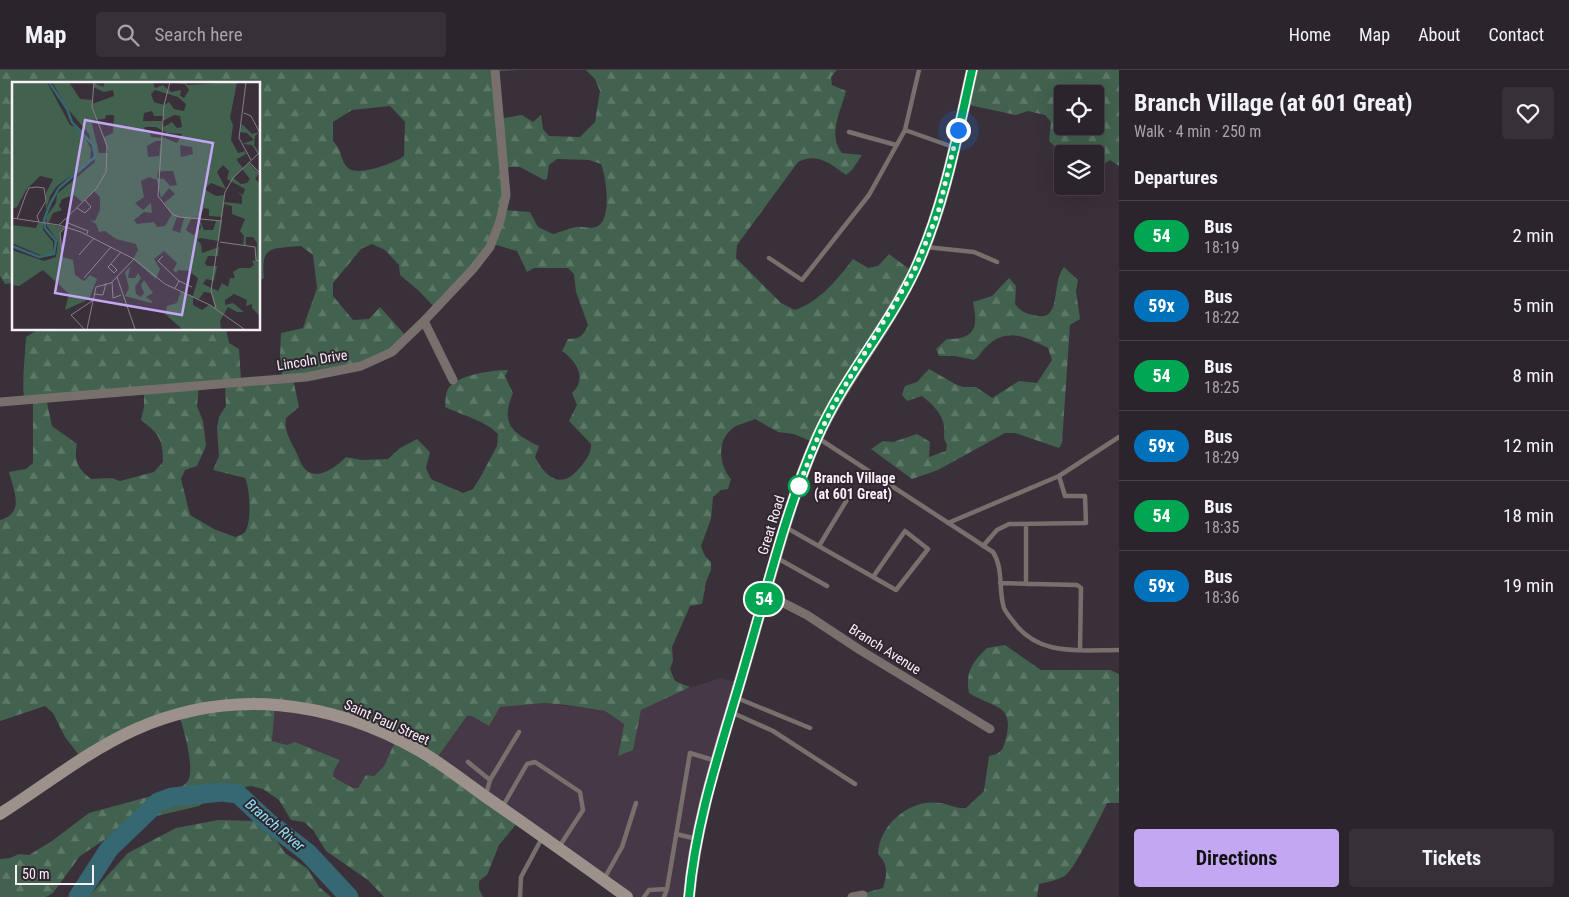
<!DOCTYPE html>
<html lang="en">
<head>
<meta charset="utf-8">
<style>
  :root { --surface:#2c242c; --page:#383038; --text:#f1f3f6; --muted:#a6a4a9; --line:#484148; --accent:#c3a7f2 }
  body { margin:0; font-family:"Roboto Condensed",sans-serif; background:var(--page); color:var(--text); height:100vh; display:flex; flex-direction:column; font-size:19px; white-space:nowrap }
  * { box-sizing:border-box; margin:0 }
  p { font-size:16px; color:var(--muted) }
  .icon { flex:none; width:28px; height:28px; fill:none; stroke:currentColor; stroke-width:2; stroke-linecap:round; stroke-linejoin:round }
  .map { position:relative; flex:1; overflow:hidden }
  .drawer { display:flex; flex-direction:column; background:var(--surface); width:450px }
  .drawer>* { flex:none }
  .badge { padding:0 10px; border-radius:16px; font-size:18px; line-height:32px }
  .buttons { position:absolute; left:1054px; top:15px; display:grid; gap:10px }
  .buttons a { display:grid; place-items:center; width:50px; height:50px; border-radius:5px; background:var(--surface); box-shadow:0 5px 20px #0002,0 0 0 1px var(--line); font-size:25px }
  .scale { position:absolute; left:15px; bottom:12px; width:79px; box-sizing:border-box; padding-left:5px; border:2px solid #f7f1f7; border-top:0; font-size:14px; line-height:18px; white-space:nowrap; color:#f7f1f7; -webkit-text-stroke:4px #302630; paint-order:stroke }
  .you { position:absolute; width:25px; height:25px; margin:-12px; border:4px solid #fff; border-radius:50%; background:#1a73e8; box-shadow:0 0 0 8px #1a73e833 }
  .map>.badge { position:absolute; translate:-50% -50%; box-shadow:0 0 0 2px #fff }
  h2 { padding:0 15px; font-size:19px; line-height:45px }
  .round { display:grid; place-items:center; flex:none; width:52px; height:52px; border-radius:5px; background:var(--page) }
  .summary { display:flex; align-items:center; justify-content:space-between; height:85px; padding:0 15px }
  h1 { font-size:24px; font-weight:700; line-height:38px }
  .primary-button { display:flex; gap:10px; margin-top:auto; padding:10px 15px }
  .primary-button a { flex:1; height:58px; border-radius:5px; background:var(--accent); color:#111; font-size:20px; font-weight:700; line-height:58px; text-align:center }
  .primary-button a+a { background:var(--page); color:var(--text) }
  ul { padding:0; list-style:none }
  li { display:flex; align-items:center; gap:15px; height:70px; padding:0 15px; border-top:1px solid var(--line) }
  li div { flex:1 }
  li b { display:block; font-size:19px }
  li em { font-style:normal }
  li .badge { min-width:55px; font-weight:700; text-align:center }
  header { display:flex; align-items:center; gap:30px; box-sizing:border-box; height:70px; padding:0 25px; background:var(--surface); border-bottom:1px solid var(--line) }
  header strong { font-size:24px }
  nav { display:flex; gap:28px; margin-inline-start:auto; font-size:18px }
  .search { width:350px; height:45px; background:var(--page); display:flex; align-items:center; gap:12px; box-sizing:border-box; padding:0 18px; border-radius:5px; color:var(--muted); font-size:19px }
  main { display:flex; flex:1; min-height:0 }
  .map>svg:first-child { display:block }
</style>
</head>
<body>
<header>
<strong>Map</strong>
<div class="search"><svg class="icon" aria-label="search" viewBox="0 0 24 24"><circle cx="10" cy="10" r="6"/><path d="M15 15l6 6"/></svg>Search here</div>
<nav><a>Home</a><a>Map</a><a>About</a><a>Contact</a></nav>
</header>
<main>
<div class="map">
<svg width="1119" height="827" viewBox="0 0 1119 827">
  <defs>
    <pattern id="forest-firs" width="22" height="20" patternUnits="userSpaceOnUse" patternTransform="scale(1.25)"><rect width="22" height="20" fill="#42614e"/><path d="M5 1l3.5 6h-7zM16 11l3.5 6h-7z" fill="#5e7868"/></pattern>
  </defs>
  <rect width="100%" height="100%" fill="#3a303a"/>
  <!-- built -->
  <path fill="#473847" d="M721 608 744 615 710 734 692 827H625L434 692 467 646 499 637 545 633 605 641 624 654 619 676 634 670 641 640 671 624Z
    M275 636 348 650 394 674 384 696 374 706 366 705 358 718H353L333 707 334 700 340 690 295 672 287 675 272 671Z"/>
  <!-- forest -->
  <path fill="url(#forest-firs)" fill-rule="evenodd" d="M0 0H519L497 1 499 49 522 45 533 52 541 45 543 59 549 66 580 67 595 52 600 21 595 9 586 0H837L831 7 832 15 846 21C841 41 827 65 842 83L862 85 852 100 846 105C831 94 817 82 798 92L737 175 736 188 781 233 795 240C819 232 838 209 853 189L868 198 878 196 889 184 913 202 817 374 794 364 778 362 755 349C749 352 738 354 733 358 716 371 719 395 731 409L728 419 721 420 713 427 711 449 701 476 705 486 711 492V500L706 512 702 534 690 536 672 577 673 591 670 599 675 611 690 617 641 640 633 680 618 686 624 654 605 641 566 635 545 633 500 637 489 656 472 646H467L434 692 518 752 499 775 487 805 479 811V819L483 827H384L368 810 326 781 313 760 304 752 291 750 279 730 263 719 251 716 217 723 199 736 131 752 80 786 53 823 46 827H0V789L10 788 19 784 29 785 52 771 89 743 177 719C180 717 185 715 187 712 196 703 184 658 179 646L82 689 65 667 53 643 45 636 0 651V450C25 443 14 422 9 402L26 399 33 393V331L24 329C22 307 25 288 26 267L39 259H226L229 273 239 279 241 310 283 309 280 286 281 263 303 258 317 218 313 185 301 176C273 179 260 174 264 208L259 211V14H14V213L5 214 0 206ZM390 36 405 52 404 86C395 93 358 107 348 98 340 91 343 81 333 71V52L352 40ZM557 89 589 90 601 94C606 106 613 151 596 157 590 159 582 156 576 157 569 158 561 162 553 164L538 157 530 142 503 140 502 97H520L544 110 547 109 549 95ZM372 174 385 180 399 195 400 205 419 221 435 238 493 174 517 181 527 202 534 198H568L574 204 576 222 588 255C583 266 580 269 568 269L562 281C576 291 588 308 572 323L577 335 569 351 591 374C591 383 588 387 582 395 564 419 548 412 535 387L539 376C512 363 500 354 513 323L505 306 508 300C493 300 453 305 447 321 445 326 446 332 445 337 462 345 486 351 498 364L497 376 481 406 473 419 463 423 431 409 426 398 430 382 417 369 400 378 388 389 361 390 346 387C337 396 317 412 305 399 300 394 298 384 294 378 289 368 284 359 286 348L299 337 293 309 361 296 405 269 406 266 380 237 369 249 353 250 333 226V213L361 179ZM199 316H225L226 336 219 347 217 358 219 386 213 400 245 408C250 418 252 453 245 462 242 465 238 466 235 467L214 459 190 445 181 409 185 400 197 396 206 376 203 351 197 336ZM144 321V337L141 350C159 364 163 369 163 392L154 402 120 411 111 408 91 409C77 398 74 391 77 374L52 356 46 328ZM275 636 366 657 394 674 384 696 374 706 366 705 358 718H353L333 707 334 700 340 690 295 672 287 675 272 671Z
    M977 0H1119V96L1110 90 1095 100V84H1063L1049 71 1051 52 1045 45 1028 41 1016 45 969 35ZM1062 24H1095V56H1062Z
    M1064 197 1078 210 1076 221 1080 249 1070 255 1062 373 1059 378 1015 363H1005L938 400 912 409 871 379 883 371 893 372 917 364 930 372 929 387 946 381 947 375C942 367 945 364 944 356 942 343 932 334 922 326L907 331 902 325 905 316 917 312 929 299 955 314 963 317H976L992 328 1019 311 1037 313 1052 290 1048 278C1025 267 1007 256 985 278 981 282 979 287 974 290L955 286H939L936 279 947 269C976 269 978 257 973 232L992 226 1009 208 1016 216 1015 234C1022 243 1027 244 1038 246 1062 250 1051 212 1064 197Z
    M1005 575 1041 600H1110L1119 604V733H1107C1102 745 1074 799 1066 805 1059 810 1047 812 1039 814L1037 827H850L883 818C887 804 889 796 878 784 879 755 910 728 940 733 949 734 956 739 966 738L984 721 989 686C999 684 1002 682 1005 672 1016 633 994 639 969 623 965 603 972 592 987 578Z
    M218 750 255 751 271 762 285 783 308 799 319 817 331 827H88L128 783 176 758Z"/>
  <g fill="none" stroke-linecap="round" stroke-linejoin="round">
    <!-- river -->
    <path stroke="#356873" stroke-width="19" d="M78 827 109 779 158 732 172 727 222 722 238 724 268 752 308 783 349 827"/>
    <!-- service -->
    <path stroke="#77706c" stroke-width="4.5" d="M919 0 905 60 953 77
      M849 62 896 75
      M926 177 974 182 997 192
      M769 188 802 210 869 125 905 60
      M818 368 993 482C1004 499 998 520 1004 538 1006 543 1010 547 1013 551 1038 587 1080 580 1119 580
      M948 453 1059 406 1119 367
      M1026 454V514
      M787 458 896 520 928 479 905 461 873 507
      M819 476 848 428
      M983 476 997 460 1009 454 1086 453 1085 426H1065L1059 406
      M777 488 827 516
      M1000 513 1077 515 1081 518 1080 580
      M737 628 810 658
      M733 643 773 661 855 714
      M468 692 490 710 486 725
      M490 710 519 662
      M503 736 527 694 535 692 580 722 583 740 559 777
      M676 764 697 769
      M604 809 622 777 636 733
      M520 827 521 807 542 768
      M644 827 649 820 667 819 690 683 716 691
      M664 827 667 819"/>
    <!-- minor -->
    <path stroke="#77706c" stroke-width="9" d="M424 251 453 310
      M0 332 306 307 361 296 392 282 424 251 473 199 490 177 500 151 506 125 495 0
      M766 524 807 545 860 580 990 659
      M852 827 863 825"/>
    <!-- secondary -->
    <path stroke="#9c928b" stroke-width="12" d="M0 744C44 716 86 682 134 660 230 617 331 630 420 681 444 695 466 713 489 729 535 761 581 794 627 827
      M689 827C696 746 724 668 746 591 768 517 786 439 817 368 844 308 888 258 915 200 944 137 957 67 972 0"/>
  </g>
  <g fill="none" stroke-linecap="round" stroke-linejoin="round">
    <defs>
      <path id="line" d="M689 827C696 746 724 669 746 591 768 516 786 439 817 368 843 308 888 258 915 200 944 137 957 67 972 0"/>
    </defs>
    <!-- line casing -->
    <use href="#line" stroke="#fff" stroke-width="11"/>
    <!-- line -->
    <use href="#line" stroke="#00a651" stroke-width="8"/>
    <!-- walk -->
    <path stroke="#f7f1f7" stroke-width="5" stroke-dasharray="0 9" d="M799 416 798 418 818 367 834 334 914 201 938 143 958 60"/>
  </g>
  <!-- markers -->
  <circle fill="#fff" stroke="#00a651" stroke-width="2.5" cx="799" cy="416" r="10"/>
  <g text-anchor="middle" stroke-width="4" stroke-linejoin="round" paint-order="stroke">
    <!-- street labels -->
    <g font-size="14" fill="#f7f1f7" stroke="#302630">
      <text transform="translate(312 290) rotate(-9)" y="5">Lincoln Drive</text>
      <text transform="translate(771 455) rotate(-73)" y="5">Great Road</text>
      <text transform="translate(885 579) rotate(32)" y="5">Branch Avenue</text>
      <text transform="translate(387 652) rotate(24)" y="5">Saint Paul Street</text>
    </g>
    <!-- stop labels -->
    <g font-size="14" font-weight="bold" fill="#f7f1f7" stroke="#302630" text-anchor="start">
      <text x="814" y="413">Branch Village<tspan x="814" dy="16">(at 601 Great)</tspan></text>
    </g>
    <!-- water labels -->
    <g font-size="15" font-style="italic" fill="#8de3f6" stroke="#302630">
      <text transform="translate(275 755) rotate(40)" y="5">Branch River</text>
    </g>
  </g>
  <!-- overview -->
  <g transform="translate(12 12)">
    <rect width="248" height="248" fill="#3a303a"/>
    <path d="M0 0H35L58 43 69 47 79 67 78 80 45 104 38 114 34 128V111L41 97 28 94 14 108 5 125 0 127ZM40 0H57L68 17 80 18V22L102 14 101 8 92 10 81 5 82 1 91 5 93 0H141L143 6 151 3 159 10 169 8 168 14 172 16 177 8 173 2 158 0H173L176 3 225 0 218 36 221 43 219 58 226 71 233 69 234 72 225 77 226 80 231 86 237 81 247 91 243 97 248 101 247 233 240 226V222L234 224 235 218 222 212 213 218V223L221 221 232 230H225L216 225 208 239 209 247H170L153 232 155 224 165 221 169 209 181 214 186 196 177 189 166 188 164 191 161 188 165 181 152 169 142 177 148 187 144 197 121 177 126 168 124 162 104 157 93 149 87 150 84 142 78 138 83 139 88 128V115L82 109 70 120 62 113 50 117 47 124 50 128 41 131 36 142 53 145 48 151 50 175 61 178 63 193 72 199 78 193 85 197 77 217 53 228 57 212 31 188 7 204 0 203V168L32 179 44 175 46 160 35 144 34 135 44 121 45 112 83 80 77 52 55 26ZM143 8 166 15 174 22 172 29 162 27 157 20 152 23 142 20 139 12ZM140 29 142 34H151V39L162 33 168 34 170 45 165 46 160 40 150 46V39H131L132 31ZM94 33H102L101 51 92 55 96 71H87L79 38 93 37ZM133 45H144L155 51 170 52 165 61 153 56 139 55 138 51 131 50ZM144 59H149L147 74 136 75 135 64ZM168 63 180 65 181 72 169 75ZM211 83 217 89 215 97 233 107 231 113 225 110 230 114V122L212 120V113L204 114 192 107 199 101 214 107 205 90ZM230 87 238 97 235 101 229 102 221 96ZM153 89H161L165 103 158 104 152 97 145 96 146 90ZM137 95 145 98 149 116 157 106 163 112 152 121 160 132 153 144 145 145 142 140 125 142 122 138 132 130 140 131 139 121 131 128 123 121 132 115 129 99ZM212 122 220 124V132L233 137 228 149 232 154 231 164H234V155H241L245 161 244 178 240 179 242 183 238 186H227L221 190 223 196H218L216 205 210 201 206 209 191 202 194 197 202 199 205 184H195L193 181 196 174H206L207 165 190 171 189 162 185 158 188 156 207 159 210 139H204L201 148H192L187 136 192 126 197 127V134L210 135ZM165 135 172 136 168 151 160 148ZM179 137H187L189 146 181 153 174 148ZM192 210 199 211 203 225 197 223 190 228 181 223V215L187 217ZM230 42 240 52 247 50 243 54 242 63 247 70V74L240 63 230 62 242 58 235 51 228 50ZM26 141H31V148L41 160V173H28L0 161V143L24 146ZM118 185 116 196H123L126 191 129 196 123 205 124 212 129 215 132 211 129 203 132 198 141 211 134 215 141 220 139 221 113 214 117 206 113 190Z" fill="#42614e" fill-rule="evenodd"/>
    <path fill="none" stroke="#356873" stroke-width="2.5" d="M0 164 27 175 42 172 44 159 33 146 32 138 38 122 47 106 83 75V65L60 40 55 27 37 0"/>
    <path fill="none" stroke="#867d86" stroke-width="1" d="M158 0 152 23 146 114 160 132 167 135 210 139M234 0 227 56 239 78M232 31 239 34 248 51M237 80 248 91M65 126 73 131 79 125 73 118M0 136 47 143 69 150 122 177 153 202 198 223 232 247M5 137 14 112 17 106 25 105 32 106 34 119 25 134 27 140M54 137 56 141 76 149 75 152M47 143 84 107 94 90 95 64 80 25 82 0M208 160 243 165 244 178 248 180M50 172 48 151 54 144M67 173 82 156M151 174 146 179 167 199M99 182 105 188 102 191 96 185 109 170M105 195 123 247M72 196 99 165M100 200 101 216 109 213M163 206 167 199 180 205M82 212 91 213 94 201M204 226 199 209 213 110 221 96 248 70M72 247 59 233 80 219M75 247 84 205 99 201 122 177"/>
    <path fill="#c3a7f2" fill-opacity="0.15" stroke="#c3a7f2" stroke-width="2.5" d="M73 38 201 61 170 233 43 211Z"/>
    <rect width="248" height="248" fill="none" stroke="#f7f1f7" stroke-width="2.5"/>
  </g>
</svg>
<div class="buttons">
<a><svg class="icon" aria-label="locate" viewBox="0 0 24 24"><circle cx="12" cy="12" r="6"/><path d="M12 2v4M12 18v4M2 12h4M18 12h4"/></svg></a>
<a><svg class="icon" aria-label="layers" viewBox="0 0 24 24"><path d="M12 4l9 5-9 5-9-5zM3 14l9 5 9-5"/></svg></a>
</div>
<div class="scale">50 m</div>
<div class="you" style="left:958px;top:60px"></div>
<b class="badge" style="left:764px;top:529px;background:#00a651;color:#fff">54</b>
</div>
<section class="drawer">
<div class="summary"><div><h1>Branch Village (at 601 Great)</h1><p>Walk · 4 min · 250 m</p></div><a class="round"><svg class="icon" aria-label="heart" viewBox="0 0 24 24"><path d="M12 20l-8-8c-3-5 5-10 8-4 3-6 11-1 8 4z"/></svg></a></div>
<h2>Departures</h2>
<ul>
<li><span class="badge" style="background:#00a651;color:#fff">54</span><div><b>Bus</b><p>18:19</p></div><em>2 min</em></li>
<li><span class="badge" style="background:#0072bc;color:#fff">59x</span><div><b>Bus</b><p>18:22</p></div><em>5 min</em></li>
<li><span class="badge" style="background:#00a651;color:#fff">54</span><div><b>Bus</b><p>18:25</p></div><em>8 min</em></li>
<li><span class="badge" style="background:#0072bc;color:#fff">59x</span><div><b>Bus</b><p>18:29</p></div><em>12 min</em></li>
<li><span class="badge" style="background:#00a651;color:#fff">54</span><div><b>Bus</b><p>18:35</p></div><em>18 min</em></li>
<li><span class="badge" style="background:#0072bc;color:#fff">59x</span><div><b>Bus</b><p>18:36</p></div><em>19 min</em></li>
</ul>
<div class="primary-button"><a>Directions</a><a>Tickets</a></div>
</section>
</main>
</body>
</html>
